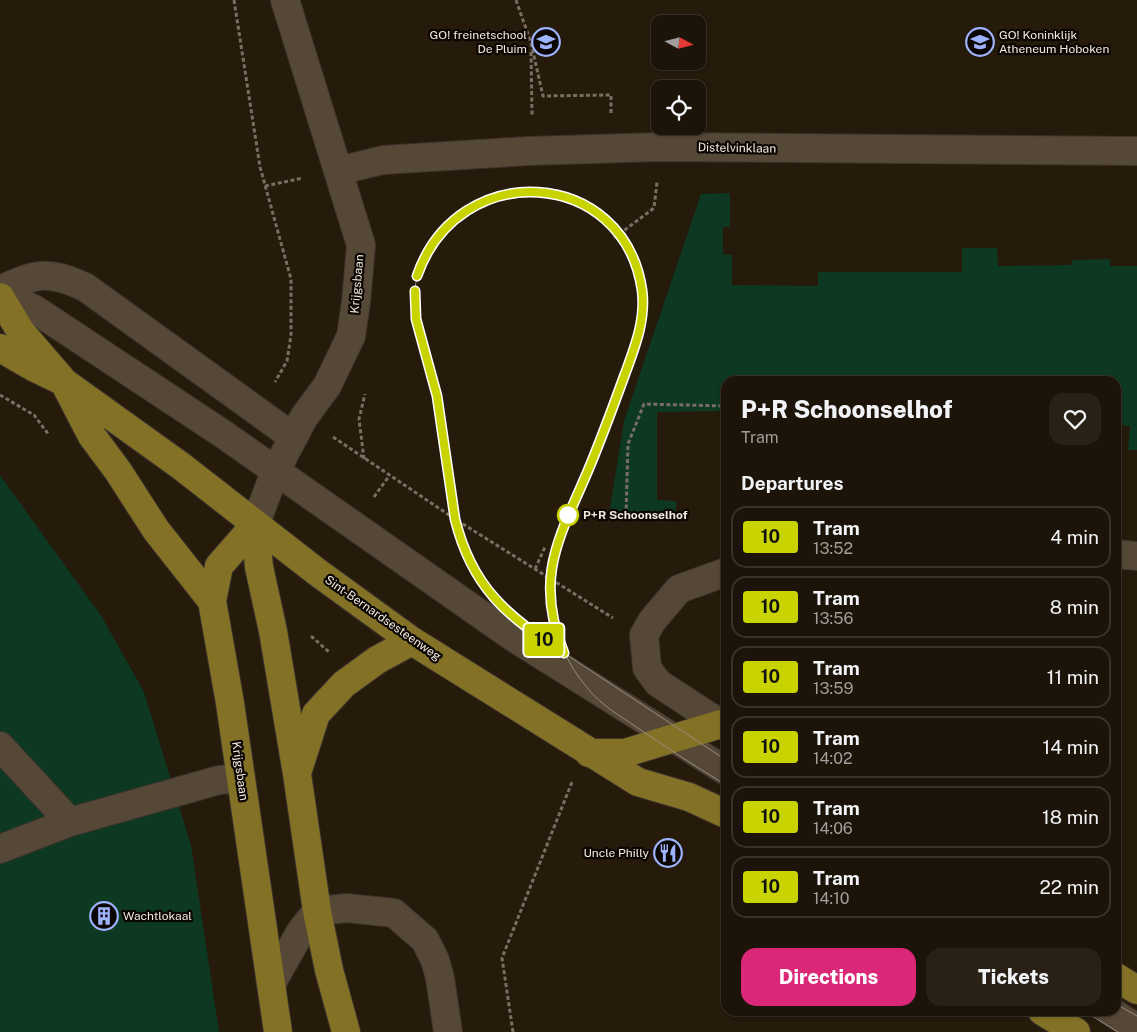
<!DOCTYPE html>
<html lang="en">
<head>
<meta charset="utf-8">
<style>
  :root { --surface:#1c1408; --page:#292116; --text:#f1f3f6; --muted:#a09e9c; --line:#3a3329; --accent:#db2777 }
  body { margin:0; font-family:"Public Sans",sans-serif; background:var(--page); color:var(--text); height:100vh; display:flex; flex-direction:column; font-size:19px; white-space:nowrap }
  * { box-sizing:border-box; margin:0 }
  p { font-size:16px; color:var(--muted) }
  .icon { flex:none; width:28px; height:28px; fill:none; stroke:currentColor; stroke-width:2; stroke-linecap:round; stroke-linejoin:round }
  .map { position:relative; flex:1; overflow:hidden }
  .details { position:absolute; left:721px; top:376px; width:400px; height:640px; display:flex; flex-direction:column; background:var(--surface); border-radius:15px; box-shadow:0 1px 4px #0004,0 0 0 1px var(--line) }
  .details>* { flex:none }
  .badge { padding:0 10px; border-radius:4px; font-size:18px; line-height:32px }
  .needle { width:32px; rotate:97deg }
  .controls { position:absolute; left:651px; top:15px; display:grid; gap:10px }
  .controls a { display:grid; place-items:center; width:55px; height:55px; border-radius:10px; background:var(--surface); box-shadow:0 1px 4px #0004,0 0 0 1px var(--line); font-size:25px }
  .map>.badge { position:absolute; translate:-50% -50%; box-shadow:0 0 0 2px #fff }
  h2 { padding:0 20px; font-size:19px; line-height:45px }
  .round { display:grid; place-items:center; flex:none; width:52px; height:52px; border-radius:15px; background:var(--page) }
  .overview { display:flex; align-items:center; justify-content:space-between; height:85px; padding:0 20px }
  h1 { font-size:24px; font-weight:800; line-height:38px }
  .primary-button { display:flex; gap:10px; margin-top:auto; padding:10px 20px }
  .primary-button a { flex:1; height:58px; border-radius:15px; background:var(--accent); color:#fff; font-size:20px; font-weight:800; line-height:58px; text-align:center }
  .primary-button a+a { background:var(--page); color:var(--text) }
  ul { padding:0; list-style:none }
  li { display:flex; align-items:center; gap:15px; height:62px; margin:0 10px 8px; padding:0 10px; border:2px solid var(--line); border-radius:15px }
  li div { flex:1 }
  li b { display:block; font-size:19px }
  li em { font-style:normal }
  li .badge { min-width:55px; font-weight:700; text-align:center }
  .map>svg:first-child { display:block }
</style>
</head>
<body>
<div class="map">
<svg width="1137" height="1032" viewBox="0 0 1137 1032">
  <rect width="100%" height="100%" fill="#261a0b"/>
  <!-- green -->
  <path fill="#0d3821" d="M730 193V227H723V254L732 255V285L818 286V272H962V248H997L998 266 1071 265 1072 260 1110 259V266H1137V450H1128L1130 426 1118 425 1116 427V381H726V411L657 412V500L676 501V514L609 515 624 421 701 194Z
    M0 475 102 617 144 692 191 845 219 1032H0Z"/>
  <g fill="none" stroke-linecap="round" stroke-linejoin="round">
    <defs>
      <path id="minor" d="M338 171 383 160 528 151 660 147 1137 151
        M0 290C37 273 48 270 85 287L293 437
        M0 293 34 309 223 434 513 637 726 771
        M255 525 275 472 304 417 327 386 351 336 356 302 361 245 285 0
        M1116 554 1137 556
        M721 724 658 683 647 668 644 635 652 621 679 589 726 572
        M0 746 70 822
        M0 849 70 822 219 780 241 778
        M271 984 301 931 317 911 347 908 394 913 425 940 435 960 440 978 448 1032
        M1110 1011 1137 1028"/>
      <path id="major" d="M0 297 21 332 64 382 92 436 118 471 156 530 212 601
        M0 348 35 368 64 382 181 466 317 572 412 641 638 782 689 797 726 814
        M255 525 219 566 212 601 230 703 278 1032
        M255 525 259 567 273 631 297 774 317 911 329 970 346 1032
        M589 753H625L721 724 726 725
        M298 770 316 714 344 684 377 660 412 641
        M1116 977 1137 990
        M1042 1011 1076 1032"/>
    </defs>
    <!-- minor casing -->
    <use href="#minor" stroke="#3c332d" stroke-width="30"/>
    <!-- major casing -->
    <use href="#major" stroke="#3c332d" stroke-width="30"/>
    <!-- path -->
    <path stroke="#786e61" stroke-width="3" stroke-dasharray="4 2.5" stroke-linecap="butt" d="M234 0 260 167 291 279V335L287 361 275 382
      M516 0 531 43 543 96 611 95V114
      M531 52 532 115
      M265 186 303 178
      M614 238 654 208 657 182
      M0 395 34 415 49 435
      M333 437 455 519 613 618
      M364 459 359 419 365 394
      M374 497 389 476
      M626 515 628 444 644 404 726 406
      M535 569 545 547
      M311 636 329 652
      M513 1032 502 958 572 782"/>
    <!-- minor -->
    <use href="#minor" stroke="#564837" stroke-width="28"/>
    <!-- major -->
    <use href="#major" stroke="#837226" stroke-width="28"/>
    <!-- tram -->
    <path stroke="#978c80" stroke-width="1" d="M726 760C672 724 618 689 564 653 543 639 521 627 503 608 478 584 464 552 455 519 449 479 445 438 437 398 433 372 421 347 416 320 403 252 461 196 526 192 566 189 603 211 624 243 653 287 641 330 624 376 612 409 600 441 587 473 576 498 562 522 555 548 543 595 554 648 585 685 597 701 612 711 629 722 661 744 693 765 726 785
      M1116 1004 1137 1016
      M1084 1011 1118 1032"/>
  </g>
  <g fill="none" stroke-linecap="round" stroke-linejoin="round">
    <defs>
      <path id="line" d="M415 291 416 319 437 396 455 519C472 588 507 616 564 653 534 579 558 540 587 473 601 440 613 407 625 374 635 347 646 319 642 290 624 167 458 157 417 276"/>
    </defs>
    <!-- line casing -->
    <use href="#line" stroke="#fff" stroke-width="11"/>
    <!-- line -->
    <use href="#line" stroke="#c8d300" stroke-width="8"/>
  </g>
  <!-- icons -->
  <defs>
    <symbol id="school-ring" viewBox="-11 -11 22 22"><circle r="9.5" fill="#0b0602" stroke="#9db4fd" stroke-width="1.5"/><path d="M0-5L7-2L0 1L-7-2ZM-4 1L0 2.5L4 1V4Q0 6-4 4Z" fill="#9db4fd"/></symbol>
    <symbol id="restaurant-ring" viewBox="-11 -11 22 22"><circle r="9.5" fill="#0b0602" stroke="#9db4fd" stroke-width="1.5"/><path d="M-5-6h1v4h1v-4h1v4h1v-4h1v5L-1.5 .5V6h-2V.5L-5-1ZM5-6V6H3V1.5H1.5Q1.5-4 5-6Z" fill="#9db4fd"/></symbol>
    <symbol id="building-ring" viewBox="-11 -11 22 22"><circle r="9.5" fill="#0b0602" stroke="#9db4fd" stroke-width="1.5"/><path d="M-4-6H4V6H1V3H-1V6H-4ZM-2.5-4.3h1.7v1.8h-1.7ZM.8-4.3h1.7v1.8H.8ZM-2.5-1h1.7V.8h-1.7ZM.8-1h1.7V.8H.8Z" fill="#9db4fd"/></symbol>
  </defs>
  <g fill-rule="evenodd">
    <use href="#school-ring" x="530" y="26" width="32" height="32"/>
    <use href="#school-ring" x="964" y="26" width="32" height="32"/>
    <use href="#restaurant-ring" x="652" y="837" width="32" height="32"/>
    <use href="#building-ring" x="88" y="900" width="32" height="32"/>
  </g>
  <!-- markers -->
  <circle fill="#fff" stroke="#c8d300" stroke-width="2.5" cx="568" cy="515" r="10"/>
  <g text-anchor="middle" stroke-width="4.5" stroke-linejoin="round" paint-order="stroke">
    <!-- poi labels -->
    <g font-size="12" fill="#f2e9df" stroke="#0b0602" text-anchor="end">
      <text x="527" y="39">GO! freinetschool<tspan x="527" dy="14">De Pluim</tspan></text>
      <text x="999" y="39" text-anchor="start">GO! Koninklijk<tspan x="999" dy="14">Atheneum Hoboken</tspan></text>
      <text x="649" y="857">Uncle Philly</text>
      <text x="123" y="920" text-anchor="start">Wachtlokaal</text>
    </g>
    <!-- street labels -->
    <g font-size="12" fill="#f2e9df" stroke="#0b0602">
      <text transform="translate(737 148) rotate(1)" y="4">Distelvinklaan</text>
      <text transform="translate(357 284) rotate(-85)" y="4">Krijgsbaan</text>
      <text transform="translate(383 618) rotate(35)" y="4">Sint-Bernardsesteenweg</text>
      <text transform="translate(240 771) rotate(82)" y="4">Krijgsbaan</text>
    </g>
    <!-- stop labels -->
    <g font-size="12" font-weight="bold" fill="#f2e9df" stroke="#0b0602" text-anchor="start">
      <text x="583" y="519">P+R Schoonselhof</text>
    </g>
  </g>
</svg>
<div class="controls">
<a><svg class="needle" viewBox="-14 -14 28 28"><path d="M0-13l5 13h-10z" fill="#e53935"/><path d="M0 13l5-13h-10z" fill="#a09e9c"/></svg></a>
<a><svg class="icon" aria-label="locate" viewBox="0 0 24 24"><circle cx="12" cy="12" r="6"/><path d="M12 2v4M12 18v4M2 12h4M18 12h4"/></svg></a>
</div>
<b class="badge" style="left:544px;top:640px;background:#c8d300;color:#111">10</b>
<section class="details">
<div class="overview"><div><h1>P+R Schoonselhof</h1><p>Tram</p></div><a class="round"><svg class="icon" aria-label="heart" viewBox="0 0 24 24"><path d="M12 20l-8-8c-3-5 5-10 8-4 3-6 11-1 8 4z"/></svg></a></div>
<h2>Departures</h2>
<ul>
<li><span class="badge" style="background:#c8d300;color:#111">10</span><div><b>Tram</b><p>13:52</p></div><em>4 min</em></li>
<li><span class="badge" style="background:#c8d300;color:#111">10</span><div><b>Tram</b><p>13:56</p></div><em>8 min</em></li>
<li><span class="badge" style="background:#c8d300;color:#111">10</span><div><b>Tram</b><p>13:59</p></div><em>11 min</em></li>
<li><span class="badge" style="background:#c8d300;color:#111">10</span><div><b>Tram</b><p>14:02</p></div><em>14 min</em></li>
<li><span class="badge" style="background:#c8d300;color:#111">10</span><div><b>Tram</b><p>14:06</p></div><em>18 min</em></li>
<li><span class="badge" style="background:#c8d300;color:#111">10</span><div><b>Tram</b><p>14:10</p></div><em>22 min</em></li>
</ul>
<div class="primary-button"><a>Directions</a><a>Tickets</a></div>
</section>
</div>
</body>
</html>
